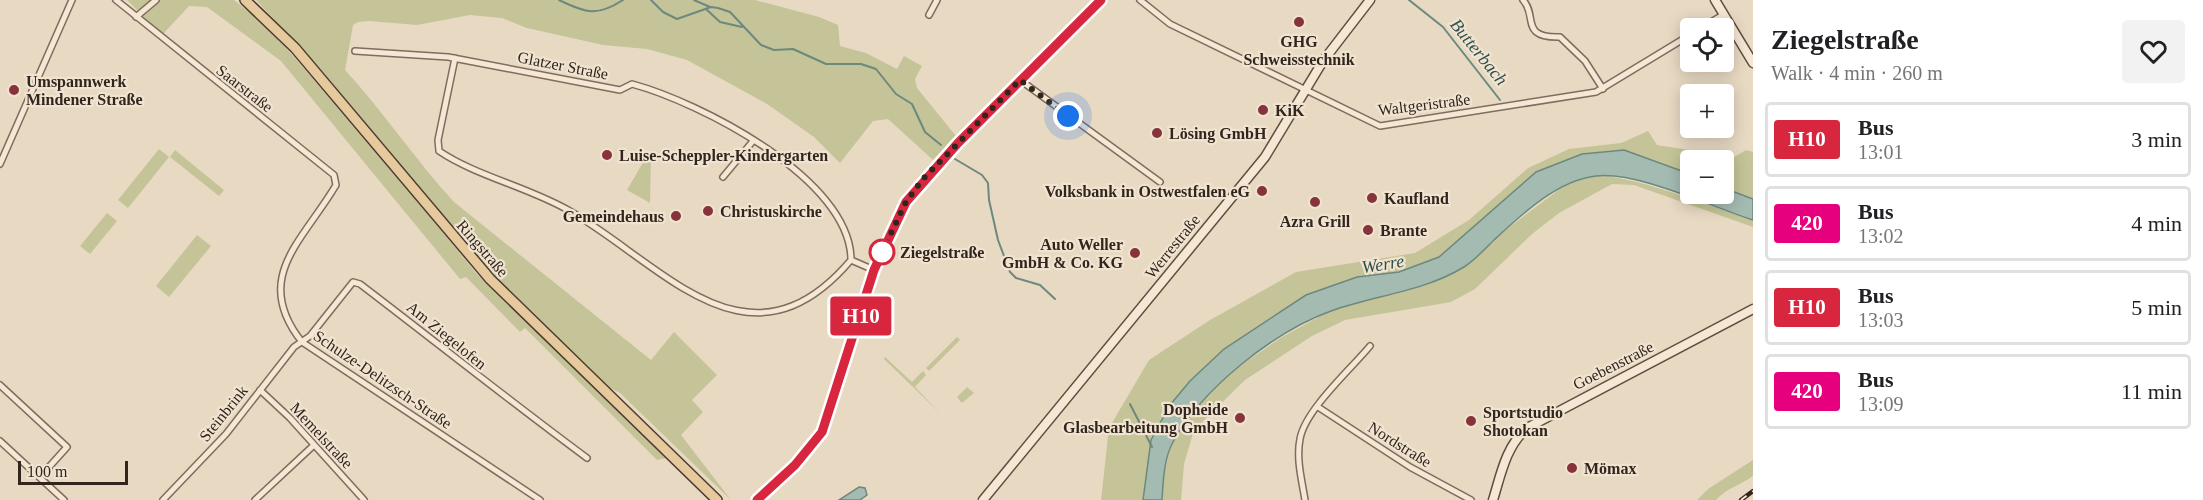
<!DOCTYPE html>
<html lang="en">
<head>
<meta charset="utf-8">
<style>
  :root { --surface:#fff; --page:#f2f2f2; --text:#202124; --muted:#757577; --line:#e0e0e0 }
  body { margin:0; font-family:"Times New Roman",serif; background:var(--page); color:var(--text); height:100vh; display:flex; flex-direction:column; font-size:22px; white-space:nowrap }
  * { box-sizing:border-box; margin:0 }
  p { font-size:20px; color:var(--muted) }
  .icon { flex:none; width:33px; height:33px; fill:none; stroke:currentColor; stroke-width:2; stroke-linecap:round; stroke-linejoin:round }
  .map { position:relative; flex:1; overflow:hidden }
  .details { display:flex; flex-direction:column; background:var(--surface); width:450px }
  .details>* { flex:none }
  .badge { padding:0 12px; border-radius:4px; font-size:21px; line-height:39px }
  .tools { position:absolute; left:1680px; top:18px; display:grid; gap:12px }
  .tools a { display:grid; place-items:center; width:54px; height:54px; border-radius:6px; background:var(--surface); box-shadow:0 3px 15px #0003; font-size:30px }
  .scale { position:absolute; left:18px; bottom:15px; width:110px; box-sizing:border-box; padding-left:6px; border:3px solid #31251e; border-top:0; font-size:16px; line-height:21px; white-space:nowrap; color:#31251e; -webkit-text-stroke:4px #f0e4d1; paint-order:stroke }
  .you { position:absolute; width:30px; height:30px; margin:-15px; border:4px solid #fff; border-radius:50%; background:#1a73e8; box-shadow:0 0 0 9px #1a73e833 }
  .map>.badge { position:absolute; translate:-50% -50%; box-shadow:0 0 0 3px #fff }
  .round { display:grid; place-items:center; flex:none; width:63px; height:63px; border-radius:6px; background:var(--page) }
  .head { display:flex; align-items:center; justify-content:space-between; height:102px; padding:0 18px }
  h1 { font-size:28px; font-weight:600; line-height:45px }
  ul { padding:0; list-style:none }
  li { display:flex; align-items:center; gap:18px; height:75px; margin:0 12px 9px; padding:0 6px; border:3px solid var(--line); border-radius:6px }
  li div { flex:1 }
  li b { display:block; font-size:22px }
  li em { font-style:normal }
  li .badge { min-width:66px; font-weight:700; text-align:center }
  main { display:flex; flex:1; min-height:0 }
  .map>svg:first-child { display:block }
</style>
</head>
<body>
<main>
<div class="map">
<svg width="1753" height="500" viewBox="0 0 1753 500">
  <rect width="100%" height="100%" fill="#e8d9c3"/>
  <!-- green -->
  <path fill="#c4c498" d="M127 0H234L258 19 288 50 374 149 476 273 666 458 657 460 525 328 520 332 466 277 460 279 281 61 207 7 189 6 164 33H160Z
    M256 0H755L819 17 838 25 840 46 866 53 897 69 904 56 922 66 915 79 917 88 956 136 933 160 888 119 873 121 840 163 814 137 767 104 687 60 647 49 603 45 527 28 502 18 470 15 417 25 370 21 358 22 353 25 345 70C384 112 415 160 454 202L651 360 674 332 717 375 692 400 703 412 681 435 731 500 620 393 608 387 477 258 320 69Z
    M1648 131 1657 145 1734 157 1746 150 1753 152V199L1724 188V160H1690V174L1624 150 1603 151 1545 169 1526 180 1476 227 1439 257 1399 272 1357 277 1274 315 1225 349 1190 381 1170 405 1151 440 1143 500H1101L1109 428 1149 360 1210 320 1296 272 1415 253 1469 220 1528 168 1569 149 1621 143Z
    M159 149 169 157 128 208 118 200Z
    M175 150 224 190 219 196 170 157Z
    M648 154 651 156 650 203 627 190Z
    M1598 175C1652 181 1701 204 1753 220V227L1634 185 1612 184 1559 213 1532 234 1475 289 1451 302 1345 320 1312 336 1245 380 1194 430 1184 464 1181 500H1162L1163 480 1171 444 1209 393 1237 368 1282 337 1328 312 1465 266 1499 235 1569 182Z
    M107 213 117 221 90 254 80 246Z
    M197 235 211 246 169 297 156 286Z
    M957 337 960 340 929 371 926 368Z
    M885 357 912 382 923 371 926 375 915 387 941 414 884 359Z
    M967 387 974 393 962 403 957 397Z
    M1753 460V476C1741 485 1726 488 1716 500H1697L1708 489Z"/>
  <!-- water -->
  <path fill="#a4bbb2" stroke="#6d887e" stroke-width="1.5" d="M1624 150 1690 174V194H1724V188L1753 199V220C1712 207 1637 171 1596 176 1558 180 1522 214 1494 240 1485 249 1475 260 1464 267 1423 292 1375 295 1331 311 1273 332 1202 389 1173 442 1164 458 1163 482 1162 500H1143L1151 440 1170 405 1190 381 1224 349 1306 295 1357 277 1399 272 1439 257 1536 172 1582 154Z
    M859 487 865 488 867 495 860 500H839Z"/>
  <g fill="none" stroke-linecap="round" stroke-linejoin="round">
    <!-- stream -->
    <path stroke="#6d887e" stroke-width="2" d="M559 0C586 13 597 17 623 0
      M651 0 663 12 677 19 711 7 718 8 730 12 761 45 774 50 793 49 826 64H861L876 69 896 94 912 104 925 132 941 145
      M694 0 710 7
      M1409 0 1443 27 1500 100
      M706 9 720 22 742 27
      M955 159 982 175 988 183 989 200 998 240 1010 272 1016 278 1040 285 1055 299
      M1130 404 1152 447"/>
    <defs>
      <path id="street" d="M116 0 334 175 336 185C303 241 251 278 302 342L540 500
        M1140 0 1170 24 1380 126 1596 92 1690 35
        M1523 0C1538 16 1519 38 1560 37L1585 61 1603 89
        M929 15 937 0
        M136 17 156 0
        M1701 28 1723 15
        M355 51 448 57 620 90 632 84C699 102 851 179 851 260
        M455 58 438 140 439 151C476 176 528 187 568 210 662 263 748 381 851 260
        M1020 80 1160 182
        M0 164 72 0
        M723 177 753 141
        M851 260 874 270
        M0 385 67 447 40 477
        M260 390 290 418 364 500
        M1318 407 1410 467 1471 500
        M0 441 64 500
        M163 500 226 434 294 347 310 336 353 282 360 284C436 342 510 401 587 458
        M255 500 314 445
        M757 500 795 465 822 432 874 270 906 202 923 179 1003 96 1101 0
        M1305 500C1302 481 1296 459 1300 439 1305 410 1351 369 1370 346"/>
      <path id="secondary" d="M1715 0 1753 63
        M983 500 1265 157 1323 61 1370 0
        M1493 500C1501 474 1506 446 1527 428L1753 309"/>
      <path id="primary" d="M245 0 295 48 490 279 717 500"/>
    </defs>
    <!-- street casing -->
    <use href="#street" stroke="#806b5c" stroke-width="8"/>
    <!-- secondary casing -->
    <use href="#secondary" stroke="#614d3f" stroke-width="11"/>
    <!-- primary casing -->
    <use href="#primary" stroke="#4e3b30" stroke-width="12"/>
    <!-- street -->
    <use href="#street" stroke="#f4e7d4" stroke-width="5"/>
    <!-- secondary -->
    <use href="#secondary" stroke="#f4e7d4" stroke-width="8"/>
    <!-- primary -->
    <use href="#primary" stroke="#e7c99e" stroke-width="9"/>
    <defs>
      <path id="rail" d="M1741 500 1753 491"/>
    </defs>
    <!-- rail casing -->
    <use href="#rail" stroke="#31251e" stroke-width="4.5"/>
    <!-- rail -->
    <use href="#rail" stroke="#f0e4d1" stroke-width="2" stroke-dasharray="7" stroke-linecap="butt"/>
  </g>
  <g fill="none" stroke-linecap="round" stroke-linejoin="round">
    <defs>
      <path id="line" d="M757 500 795 465 822 432 874 270 906 202 958 143 1101 0"/>
    </defs>
    <!-- line casing -->
    <use href="#line" stroke="#fff" stroke-width="14"/>
    <!-- line -->
    <use href="#line" stroke="#d7263d" stroke-width="9"/>
    <!-- walk -->
    <path stroke="#31251e" stroke-width="6" stroke-dasharray="0 10.8" d="M882 252 906 202 923 179 1020 80 1068 116"/>
  </g>
  <!-- markers -->
  <g fill="#87333c" stroke="#f0e4d1" stroke-width="2">
    <circle cx="1299" cy="22" r="6"/>
    <circle cx="14" cy="90" r="6"/>
    <circle cx="1263" cy="110" r="6"/>
    <circle cx="1157" cy="133" r="6"/>
    <circle cx="607" cy="155" r="6"/>
    <circle cx="1262" cy="191" r="6"/>
    <circle cx="1372" cy="198" r="6"/>
    <circle cx="1315" cy="202" r="6"/>
    <circle cx="708" cy="211" r="6"/>
    <circle cx="676" cy="216" r="6"/>
    <circle cx="1368" cy="230" r="6"/>
    <circle cx="1135" cy="253" r="6"/>
    <circle cx="1240" cy="418" r="6"/>
    <circle cx="1471" cy="421" r="6"/>
    <circle cx="1572" cy="468" r="6"/>
  </g>
  <circle fill="#fff" stroke="#d7263d" stroke-width="3" cx="882" cy="252" r="12"/>
  <g text-anchor="middle" stroke-width="4.5" stroke-linejoin="round" paint-order="stroke">
    <!-- poi labels -->
    <g font-size="16" font-weight="bold" fill="#31251e" stroke="#f0e4d1" text-anchor="start">
      <text x="1299" y="47" text-anchor="middle">GHG<tspan x="1299" dy="18">Schweisstechnik</tspan></text>
      <text x="26" y="87">Umspannwerk<tspan x="26" dy="18">Mindener Straße</tspan></text>
      <text x="1275" y="116">KiK</text>
      <text x="1169" y="139">Lösing GmbH</text>
      <text x="619" y="161">Luise-Scheppler-Kindergarten</text>
      <text x="1250" y="197" text-anchor="end">Volksbank in Ostwestfalen eG</text>
      <text x="1384" y="204">Kaufland</text>
      <text x="720" y="217">Christuskirche</text>
      <text x="664" y="222" text-anchor="end">Gemeindehaus</text>
      <text x="1315" y="227" text-anchor="middle">Azra Grill</text>
      <text x="1380" y="236">Brante</text>
      <text x="1123" y="250" text-anchor="end">Auto Weller<tspan x="1123" dy="18">GmbH &amp; Co. KG</tspan></text>
      <text x="1228" y="415" text-anchor="end">Dopheide<tspan x="1228" dy="18">Glasbearbeitung GmbH</tspan></text>
      <text x="1483" y="418">Sportstudio<tspan x="1483" dy="18">Shotokan</tspan></text>
      <text x="1584" y="474">Mömax</text>
    </g>
    <!-- street labels -->
    <g font-size="16" fill="#31251e" stroke="#f0e4d1">
      <text transform="translate(563 65) rotate(11)" y="6">Glatzer Straße</text>
      <text transform="translate(245 88) rotate(38)" y="6">Saarstraße</text>
      <text transform="translate(1424 104) rotate(-7)" y="6">Waltgeristraße</text>
      <text transform="translate(1172 246) rotate(-51)" y="6">Werrestraße</text>
      <text transform="translate(483 248) rotate(49)" y="6">Ringstraße</text>
      <text transform="translate(447 335) rotate(39)" y="6">Am Ziegelofen</text>
      <text transform="translate(1613 365) rotate(-27)" y="6">Goebenstraße</text>
      <text transform="translate(383 379) rotate(34)" y="6">Schulze-Delitzsch-Straße</text>
      <text transform="translate(223 413) rotate(-51)" y="6">Steinbrink</text>
      <text transform="translate(322 435) rotate(47)" y="6">Memelstraße</text>
      <text transform="translate(1400 444) rotate(32)" y="6">Nordstraße</text>
    </g>
    <!-- stop labels -->
    <g font-size="16" font-weight="bold" fill="#31251e" stroke="#f0e4d1" text-anchor="start">
      <text x="900" y="258">Ziegelstraße</text>
    </g>
    <!-- water labels -->
    <g font-size="18" font-style="italic" fill="#2f4f4a" stroke="#f0e4d1">
      <text transform="translate(1479 52) rotate(51)" y="6">Butterbach</text>
      <text transform="translate(1383 264) rotate(-9)" y="6">Werre</text>
    </g>
  </g>
</svg>
<div class="tools">
<a><svg class="icon" aria-label="locate" viewBox="0 0 24 24"><circle cx="12" cy="12" r="6"/><path d="M12 2v4M12 18v4M2 12h4M18 12h4"/></svg></a>
<a>+</a>
<a>−</a>
</div>
<div class="scale">100 m</div>
<div class="you" style="left:1068px;top:116px"></div>
<b class="badge" style="left:861px;top:316px;background:#d7263d;color:#fff">H10</b>
</div>
<section class="details">
<div class="head"><div><h1>Ziegelstraße</h1><p>Walk · 4 min · 260 m</p></div><a class="round"><svg class="icon" aria-label="heart" viewBox="0 0 24 24"><path d="M12 20l-8-8c-3-5 5-10 8-4 3-6 11-1 8 4z"/></svg></a></div>
<ul>
<li><span class="badge" style="background:#d7263d;color:#fff">H10</span><div><b>Bus</b><p>13:01</p></div><em>3 min</em></li>
<li><span class="badge" style="background:#e6007e;color:#fff">420</span><div><b>Bus</b><p>13:02</p></div><em>4 min</em></li>
<li><span class="badge" style="background:#d7263d;color:#fff">H10</span><div><b>Bus</b><p>13:03</p></div><em>5 min</em></li>
<li><span class="badge" style="background:#e6007e;color:#fff">420</span><div><b>Bus</b><p>13:09</p></div><em>11 min</em></li>
</ul>
</section>
</main>
</body>
</html>
